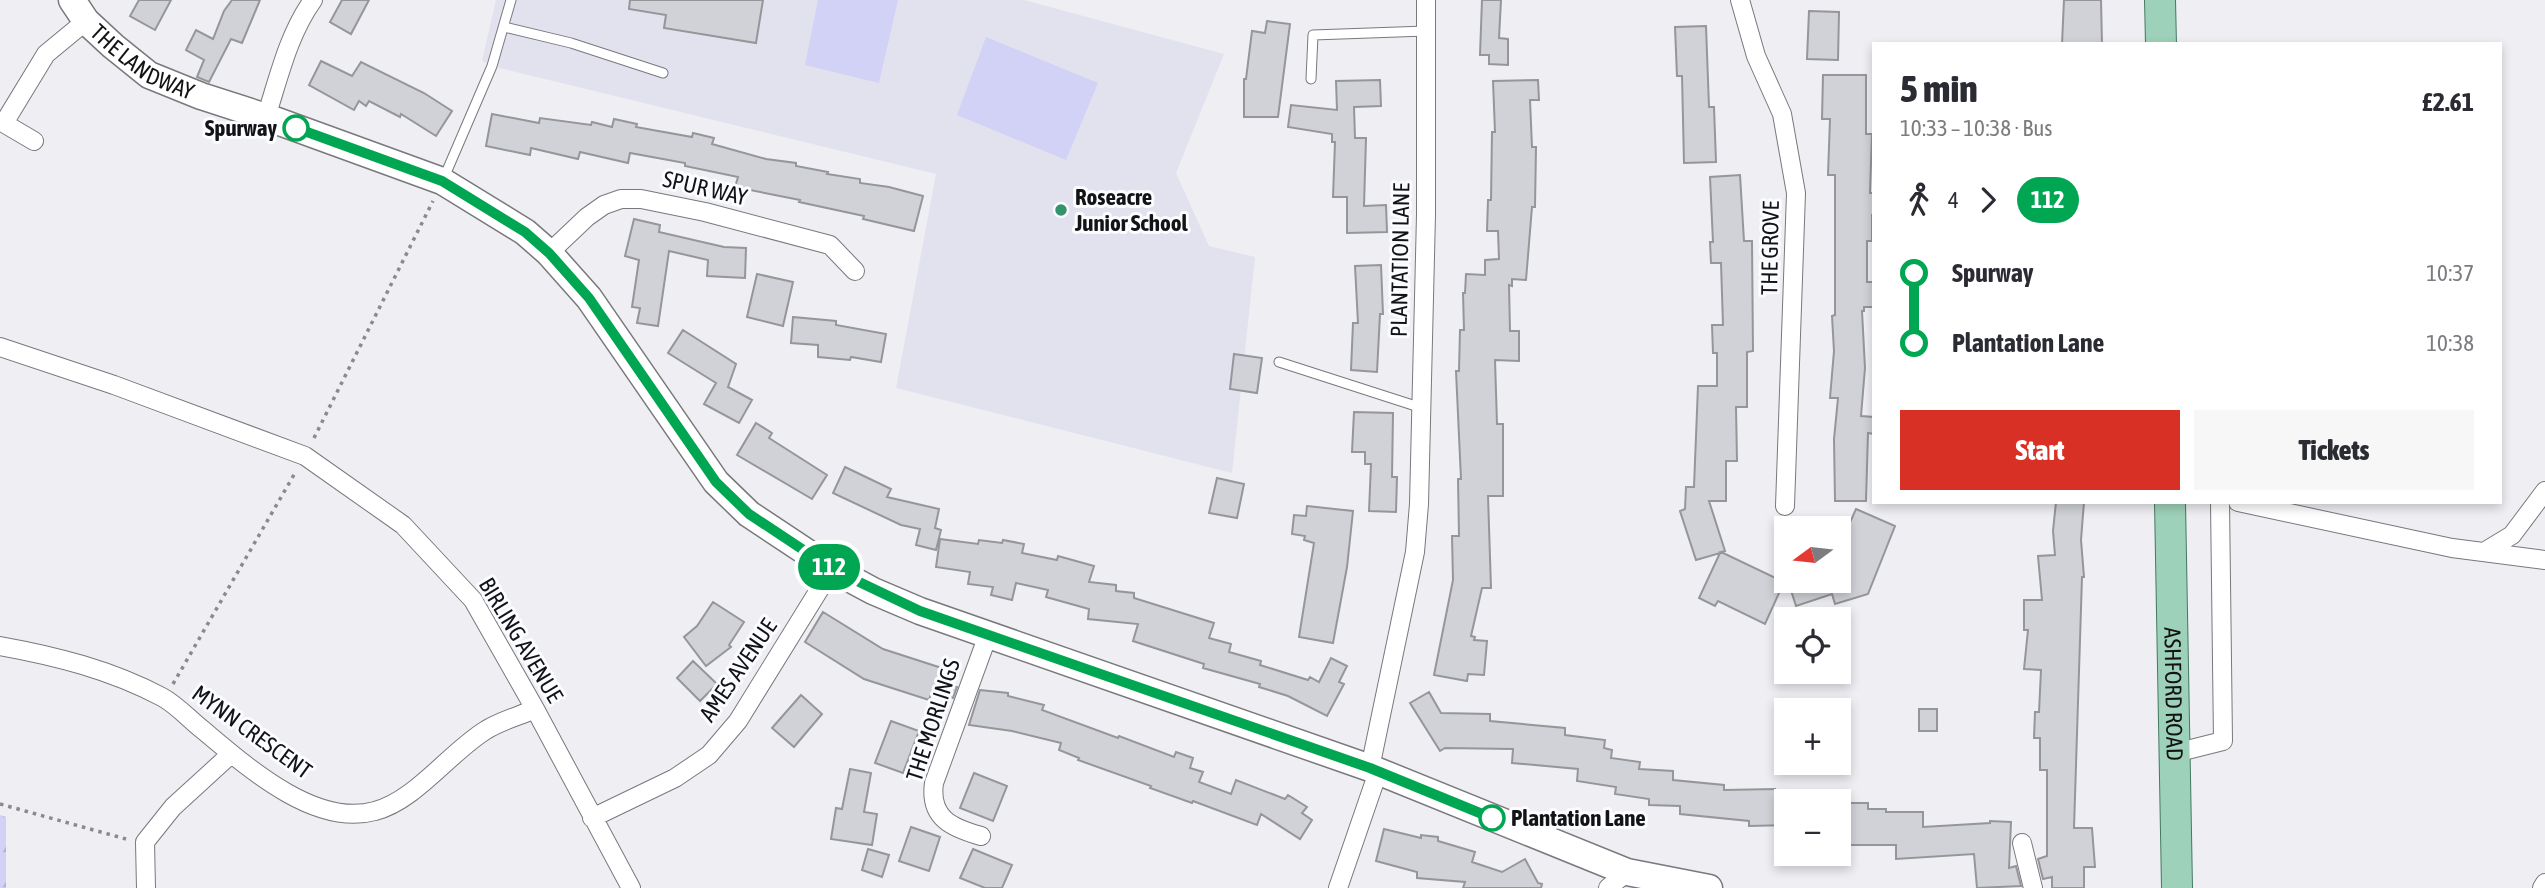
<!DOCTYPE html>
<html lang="en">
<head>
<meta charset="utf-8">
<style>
  :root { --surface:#fff; --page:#f7f7f7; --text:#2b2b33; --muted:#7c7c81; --accent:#d93025 }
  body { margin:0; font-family:"Asap Condensed",sans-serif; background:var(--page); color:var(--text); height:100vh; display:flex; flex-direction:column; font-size:26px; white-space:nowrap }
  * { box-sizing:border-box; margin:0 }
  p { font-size:23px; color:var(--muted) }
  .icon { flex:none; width:38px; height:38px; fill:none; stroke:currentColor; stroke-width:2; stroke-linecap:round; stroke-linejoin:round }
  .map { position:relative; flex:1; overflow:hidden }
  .panel { position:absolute; left:1872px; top:42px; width:630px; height:462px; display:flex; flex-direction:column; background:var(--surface); border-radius:0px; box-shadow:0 4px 10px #0003 }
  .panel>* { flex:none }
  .badge { padding:0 14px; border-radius:23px; font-size:24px; line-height:46px }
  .needle { width:46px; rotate:255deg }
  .fabs { position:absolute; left:1774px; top:516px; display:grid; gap:14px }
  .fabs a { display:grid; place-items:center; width:77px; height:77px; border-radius:0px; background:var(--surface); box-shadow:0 4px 10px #0003; font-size:35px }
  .map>.badge { position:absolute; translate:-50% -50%; box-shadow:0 0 0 4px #fff }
  .legs { display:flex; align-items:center; gap:10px; height:77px; padding:0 28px; font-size:23px }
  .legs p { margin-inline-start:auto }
  .head { display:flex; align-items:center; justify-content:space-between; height:119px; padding:0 28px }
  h1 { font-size:38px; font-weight:800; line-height:52px }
  .primary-button { display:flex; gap:14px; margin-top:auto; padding:14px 28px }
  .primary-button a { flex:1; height:80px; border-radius:0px; background:var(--accent); color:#fff; font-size:28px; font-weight:800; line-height:80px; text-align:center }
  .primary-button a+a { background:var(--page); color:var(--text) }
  ul { padding:0 28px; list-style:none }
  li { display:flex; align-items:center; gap:24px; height:70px; font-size:26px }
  li i { display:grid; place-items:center; width:10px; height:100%; margin:0 9px; background:currentColor }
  li i::after { content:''; width:18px; height:18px; margin:-9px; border:5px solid; border-radius:50%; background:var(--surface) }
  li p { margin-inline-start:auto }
  li:first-child i { background:linear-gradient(#0000 50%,currentColor 0) }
  li:last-child i { background:linear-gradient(currentColor 50%,#0000 0) }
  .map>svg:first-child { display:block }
</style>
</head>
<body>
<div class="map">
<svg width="2545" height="888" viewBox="0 0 2545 888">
  <defs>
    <pattern id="forest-firs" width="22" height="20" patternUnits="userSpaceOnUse" patternTransform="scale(1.75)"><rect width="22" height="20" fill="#d1d2f6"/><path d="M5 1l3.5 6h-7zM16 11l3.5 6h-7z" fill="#b3b3d2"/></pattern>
  </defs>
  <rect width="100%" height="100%" fill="#eeeef3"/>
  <!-- built -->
  <path fill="#e2e2ef" d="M496 0H1024L1224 54 1176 173 1209 246 1255 257 1232 473 896 388 936 174 492 66 482 61Z"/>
  <!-- green -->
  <path fill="#d1d2f6" d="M818 0H898L879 83 805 65Z
    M986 37 1098 83 1066 160 957 115Z"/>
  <!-- forest -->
  <path fill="url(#forest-firs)" d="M0 815 6 817V888H0Z"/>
  <!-- building -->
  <path fill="#d1d2d7" stroke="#95969a" stroke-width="2" d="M139 0H171L155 30 130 16Z
    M232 0H260L242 43 231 39 209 82 197 77 204 60 186 50 196 30 213 39 224 11Z
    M342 0H369L351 34 330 22Z
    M630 0H763L756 43 664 28 666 15 629 9Z
    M1482 0H1501L1499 38 1508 39V65L1489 64V55H1480Z
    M2064 0H2101L2102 44H2062Z
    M1809 11 1839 12 1838 60 1807 59Z
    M1267 21 1290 24 1278 117H1244V79H1246L1252 31 1265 33Z
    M1706 26 1709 107H1714L1716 162 1684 163 1682 76H1677L1675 27Z
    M321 61 352 76 361 62 424 93 452 111 436 136 401 114 400 117 369 101 366 106 359 101 354 110 309 85Z
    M1823 75H1866V134H1872L1870 193H1874V215H1872V241H1867V282H1874V307H1864V311H1862L1865 368 1861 416 1874 417V434L1868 433 1866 501H1835L1834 439 1838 398H1830L1834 351 1832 316 1835 315V175H1828L1830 119H1822Z
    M1380 80 1381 106 1354 107 1355 138H1366L1364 206 1386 205 1387 232 1347 233V197H1333L1335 142H1332V134L1288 127 1291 105 1337 110 1336 81Z
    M1538 80 1539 100H1530L1532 147H1536L1535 207H1532L1526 280 1512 279V286L1509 285 1510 331H1519V361L1495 360 1497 424H1503V496H1488L1491 588H1482L1471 636 1475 637 1474 640 1487 641 1484 675 1468 674 1467 681 1434 675 1453 580 1452 536H1459L1458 479H1461L1456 371H1459L1460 330H1464L1463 293H1465L1466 274 1485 275V260L1499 259 1498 231H1487L1488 200H1491L1492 132H1495L1493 81Z
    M492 114 539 123 540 118 591 125 592 122 612 127 614 119 637 124 636 127 692 137 693 133 714 138 712 144 766 159 796 163V166L828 172 827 174 860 179V183L889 187 923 196 914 231 863 219 864 216 799 202 800 200 735 187 738 177 685 166V163L630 153 628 163 580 152 578 159 531 148 530 155 486 146Z
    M1740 175 1744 241H1752L1753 351 1747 352V407H1736L1737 461H1726V501H1709L1725 551 1721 552 1784 582 1765 624 1718 601 1715 606 1699 598 1720 553 1696 560 1680 511 1685 509 1686 487H1694L1698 386H1717V353H1713L1712 325H1723L1721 263H1711L1710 242H1713L1710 177Z
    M634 219 660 225 659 232 724 247 746 248 745 278 707 276 708 260 669 251 658 326 637 323 640 308 632 307 639 260 625 256Z
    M1381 265 1383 314H1380L1377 372 1351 370 1353 323H1358L1355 266Z
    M757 274 793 282 783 326 747 317Z
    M793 317 836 321V325L886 334 881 362 851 357 850 360 818 357V345L791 343Z
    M683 330 736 364 728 387 752 400 739 423 704 404 716 383 668 353Z
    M1234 354 1262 358 1257 393 1230 389Z
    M1354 412 1393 413 1392 477H1397L1396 512 1369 511 1371 464H1365V452H1352Z
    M756 423 772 433 769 438 827 475 812 499 737 455Z
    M845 467 891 489 887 497 939 509 935 528 941 530 936 550 916 545 920 529 901 525 833 493Z
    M1217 478 1244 484 1237 518 1209 513Z
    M2056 502H2084L2081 540 2084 577H2082L2074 828H2092L2095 867H2084V888H2052V877L2043 879 2038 859 2047 856V770H2040V738H2034L2035 712H2039L2041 670 2024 669 2028 630H2024V600H2042L2038 556 2055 555 2053 531Z
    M1307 506 1353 511 1347 567 1333 643 1299 637 1314 543 1304 540 1305 536 1292 534 1294 515 1306 516Z
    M1856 509 1895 526 1868 594 1835 604 1832 594 1796 606 1788 581H1839V547Z
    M940 539 978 544 979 540 1002 543 1003 540 1024 544 1022 553 1057 560 1058 556 1094 566 1089 582 1116 585V591L1134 593V598L1214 623 1209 638 1231 644 1229 652 1261 661 1260 665 1308 680 1310 677 1319 682 1331 658 1347 666 1339 682 1344 684 1327 716 1288 696 1259 687 1260 684 1203 668 1204 664 1133 641 1138 624 1088 619 1089 609 1046 597 1048 590 1016 583 1012 600 991 595 993 587 968 584 970 572 936 567Z
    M713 602 744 622 729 645 731 647 706 666 684 637 697 626Z
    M823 612 883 649 954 672 950 686 957 687 953 698 932 691 929 700 864 679 805 642Z
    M693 661 717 684 700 701 677 678Z
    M980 690 1008 693V696L1044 705 1042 710 1118 738 1119 736 1174 757 1176 752 1193 758 1190 768 1203 772 1199 782 1231 794 1236 780 1285 799 1288 795 1307 807 1302 813 1312 820 1300 839 1261 814 1257 825 1193 801 1192 803 1150 788 1151 786 1078 760 1079 758 1059 750 1061 743 1012 731 969 725Z
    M1429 692 1441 713 1490 714V721L1565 728V735L1605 740 1604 748 1612 750 1611 758 1640 762 1639 769 1673 771V780L1724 785V790L1775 789V806L1787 804V825L1749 826V821L1680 814V806L1649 805V799L1615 794 1616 787 1577 781 1578 769 1512 763 1513 749 1445 748 1440 751 1410 703Z
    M801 695 822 714 794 747 772 728Z
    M1919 709H1937V731H1919Z
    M891 721 919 731 903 773 875 763Z
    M850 769 871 773 864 812 877 814 872 845 831 839 836 808 842 809Z
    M974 773 1007 786 993 821 960 808Z
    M1842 803H1868V809H1886V812H1923V827L1990 823V821L2011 822 2009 868 2016 866 2021 886 1977 888 1974 854 1896 859V845H1842Z
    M911 827 940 837 929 871 899 861Z
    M1384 829 1421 838V835L1438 837V841L1475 852 1472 862 1502 872 1525 859 1538 883 1542 884 1541 888H1463L1465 882 1417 878V872L1376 861Z
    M868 849 889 855 882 877 862 870Z
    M973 849 1012 865 1002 888H985L960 878Z"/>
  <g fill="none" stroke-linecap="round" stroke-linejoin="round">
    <defs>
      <path id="lane" d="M504 27 571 43 663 73
        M1311 79 1313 35 1426 31
        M443 180 492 66 511 0
        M1279 362 1422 408"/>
      <path id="street" d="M1740 0 1756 56 1782 114 1796 193 1785 506
        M266 117C279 77 288 35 313 0
        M0 121 34 141
        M4 123 46 54 86 21
        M549 253 587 217 604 205 621 199H641L705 212 830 245 855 271
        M0 347 114 385 305 456 403 525 473 600 535 709 631 888
        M2238 502 2452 548 2545 560
        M2484 552 2512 535 2545 491
        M0 646C56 656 111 670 162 697 177 705 190 720 203 730 246 766 315 828 375 811 415 801 450 752 486 730 500 721 519 716 535 709
        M2175 753 2223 741 2220 502
        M1370 768 1415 552 1419 504 1426 215V0
        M592 818 675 778 709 755 738 721 832 569
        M981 836C952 828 929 818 934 783L988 635
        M2022 843 2033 888
        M146 888 145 842 173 807 231 754
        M1338 888 1378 772
        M1608 888 1627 872
        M2542 888 2545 883"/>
      <g id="secondary">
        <path id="s1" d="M72 0 86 21 113 46 149 75 201 96 266 117 442 181 525 232 549 253 589 298 716 482 749 514 832 569 873 591 920 611 1370 768 1627 872 1709 888"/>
      </g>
      <g id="primary">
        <path d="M2160 0 2161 44"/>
        <path id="s2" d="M2170 502 2177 888"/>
      </g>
    </defs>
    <!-- lane casing -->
    <use href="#lane" stroke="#78787d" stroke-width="11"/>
    <!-- street casing -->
    <use href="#street" stroke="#78787d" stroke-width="20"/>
    <!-- secondary casing -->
    <use href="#secondary" stroke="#78787d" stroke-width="29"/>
    <!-- primary casing -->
    <use href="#primary" stroke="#437a61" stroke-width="32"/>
    <!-- path -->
    <path stroke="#8a8a8d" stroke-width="3.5" stroke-dasharray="3.5 5" stroke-linecap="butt" d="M314 438 433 201
      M173 684 295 473
      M0 804 126 839"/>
    <!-- lane -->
    <use href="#lane" stroke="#fff" stroke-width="9"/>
    <!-- street -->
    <use href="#street" stroke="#fff" stroke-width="18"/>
    <!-- secondary -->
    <use href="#secondary" stroke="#fff" stroke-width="26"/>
    <!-- primary -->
    <use href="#primary" stroke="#9ed1b9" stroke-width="30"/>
  </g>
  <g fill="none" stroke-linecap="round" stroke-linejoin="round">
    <defs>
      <path id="line-1" d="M296 128 442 181 525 232 549 253 589 298 716 482 749 514 832 569 920 611 1370 768 1492 818"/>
    </defs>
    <!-- line-1 casing -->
    <use href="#line-1" stroke="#fff" stroke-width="16"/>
    <!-- line-1 -->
    <use href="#line-1" stroke="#00a651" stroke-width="10"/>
  </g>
  <!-- markers -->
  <g fill="#fff" stroke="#00a651" stroke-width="3.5">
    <circle cx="296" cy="128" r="12"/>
    <circle cx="1492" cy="818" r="12"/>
  </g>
  <circle fill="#35936b" stroke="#fbfcff" stroke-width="2.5" cx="1061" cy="210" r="7"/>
  <g text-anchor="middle" stroke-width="6" stroke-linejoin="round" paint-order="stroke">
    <!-- street labels -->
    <g font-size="23" fill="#131315" stroke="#fbfcff">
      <text dy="8" stroke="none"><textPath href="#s1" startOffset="96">THE LANDWAY</textPath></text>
      <text transform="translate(705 188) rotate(13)" y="8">SPUR WAY</text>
      <text transform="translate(1770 248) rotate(-89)" y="8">THE GROVE</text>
      <text transform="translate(1400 260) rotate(-89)" y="8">PLANTATION LANE</text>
      <text transform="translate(521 640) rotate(59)" y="8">BIRLING AVENUE</text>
      <text transform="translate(738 670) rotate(-56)" y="8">AMES AVENUE</text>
      <text dy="8" stroke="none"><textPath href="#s2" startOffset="192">ASHFORD ROAD</textPath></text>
      <text transform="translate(933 720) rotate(-72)" y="8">THE MORLINGS</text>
      <text transform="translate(252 732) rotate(36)" y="8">MYNN CRESCENT</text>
    </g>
    <!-- stop labels -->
    <g font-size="23" font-weight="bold" fill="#131315" stroke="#fbfcff" text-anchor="end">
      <text x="277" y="136">Spurway</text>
      <text x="1511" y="826" text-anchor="start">Plantation Lane</text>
    </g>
    <!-- poi labels -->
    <g font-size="23" font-weight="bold" fill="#131315" stroke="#fbfcff" text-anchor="start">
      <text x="1075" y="205">Roseacre<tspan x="1075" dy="26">Junior School</tspan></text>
    </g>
  </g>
</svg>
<div class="fabs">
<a><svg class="needle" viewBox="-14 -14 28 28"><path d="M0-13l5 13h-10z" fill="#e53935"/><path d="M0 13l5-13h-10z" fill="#7c7c81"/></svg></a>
<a><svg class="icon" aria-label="locate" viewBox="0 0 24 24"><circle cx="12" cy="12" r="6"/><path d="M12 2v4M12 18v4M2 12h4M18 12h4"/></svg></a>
<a>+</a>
<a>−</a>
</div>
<b class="badge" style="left:829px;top:567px;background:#00a651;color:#fff">112</b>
<section class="panel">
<div class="head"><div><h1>5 min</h1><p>10:33 – 10:38 · Bus</p></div><b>£2.61</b></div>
<div class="legs"><svg class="icon" aria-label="walk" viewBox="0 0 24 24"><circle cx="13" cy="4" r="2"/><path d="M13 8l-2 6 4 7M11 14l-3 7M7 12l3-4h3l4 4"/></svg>4<svg class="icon" aria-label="forward" viewBox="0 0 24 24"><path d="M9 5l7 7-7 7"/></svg><b class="badge" style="background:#00a651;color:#fff">112</b></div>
<ul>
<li><i style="color:#00a651"></i><b>Spurway</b><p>10:37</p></li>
<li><i style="color:#00a651"></i><b>Plantation Lane</b><p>10:38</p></li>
</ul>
<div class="primary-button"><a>Start</a><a>Tickets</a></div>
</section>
</div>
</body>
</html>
